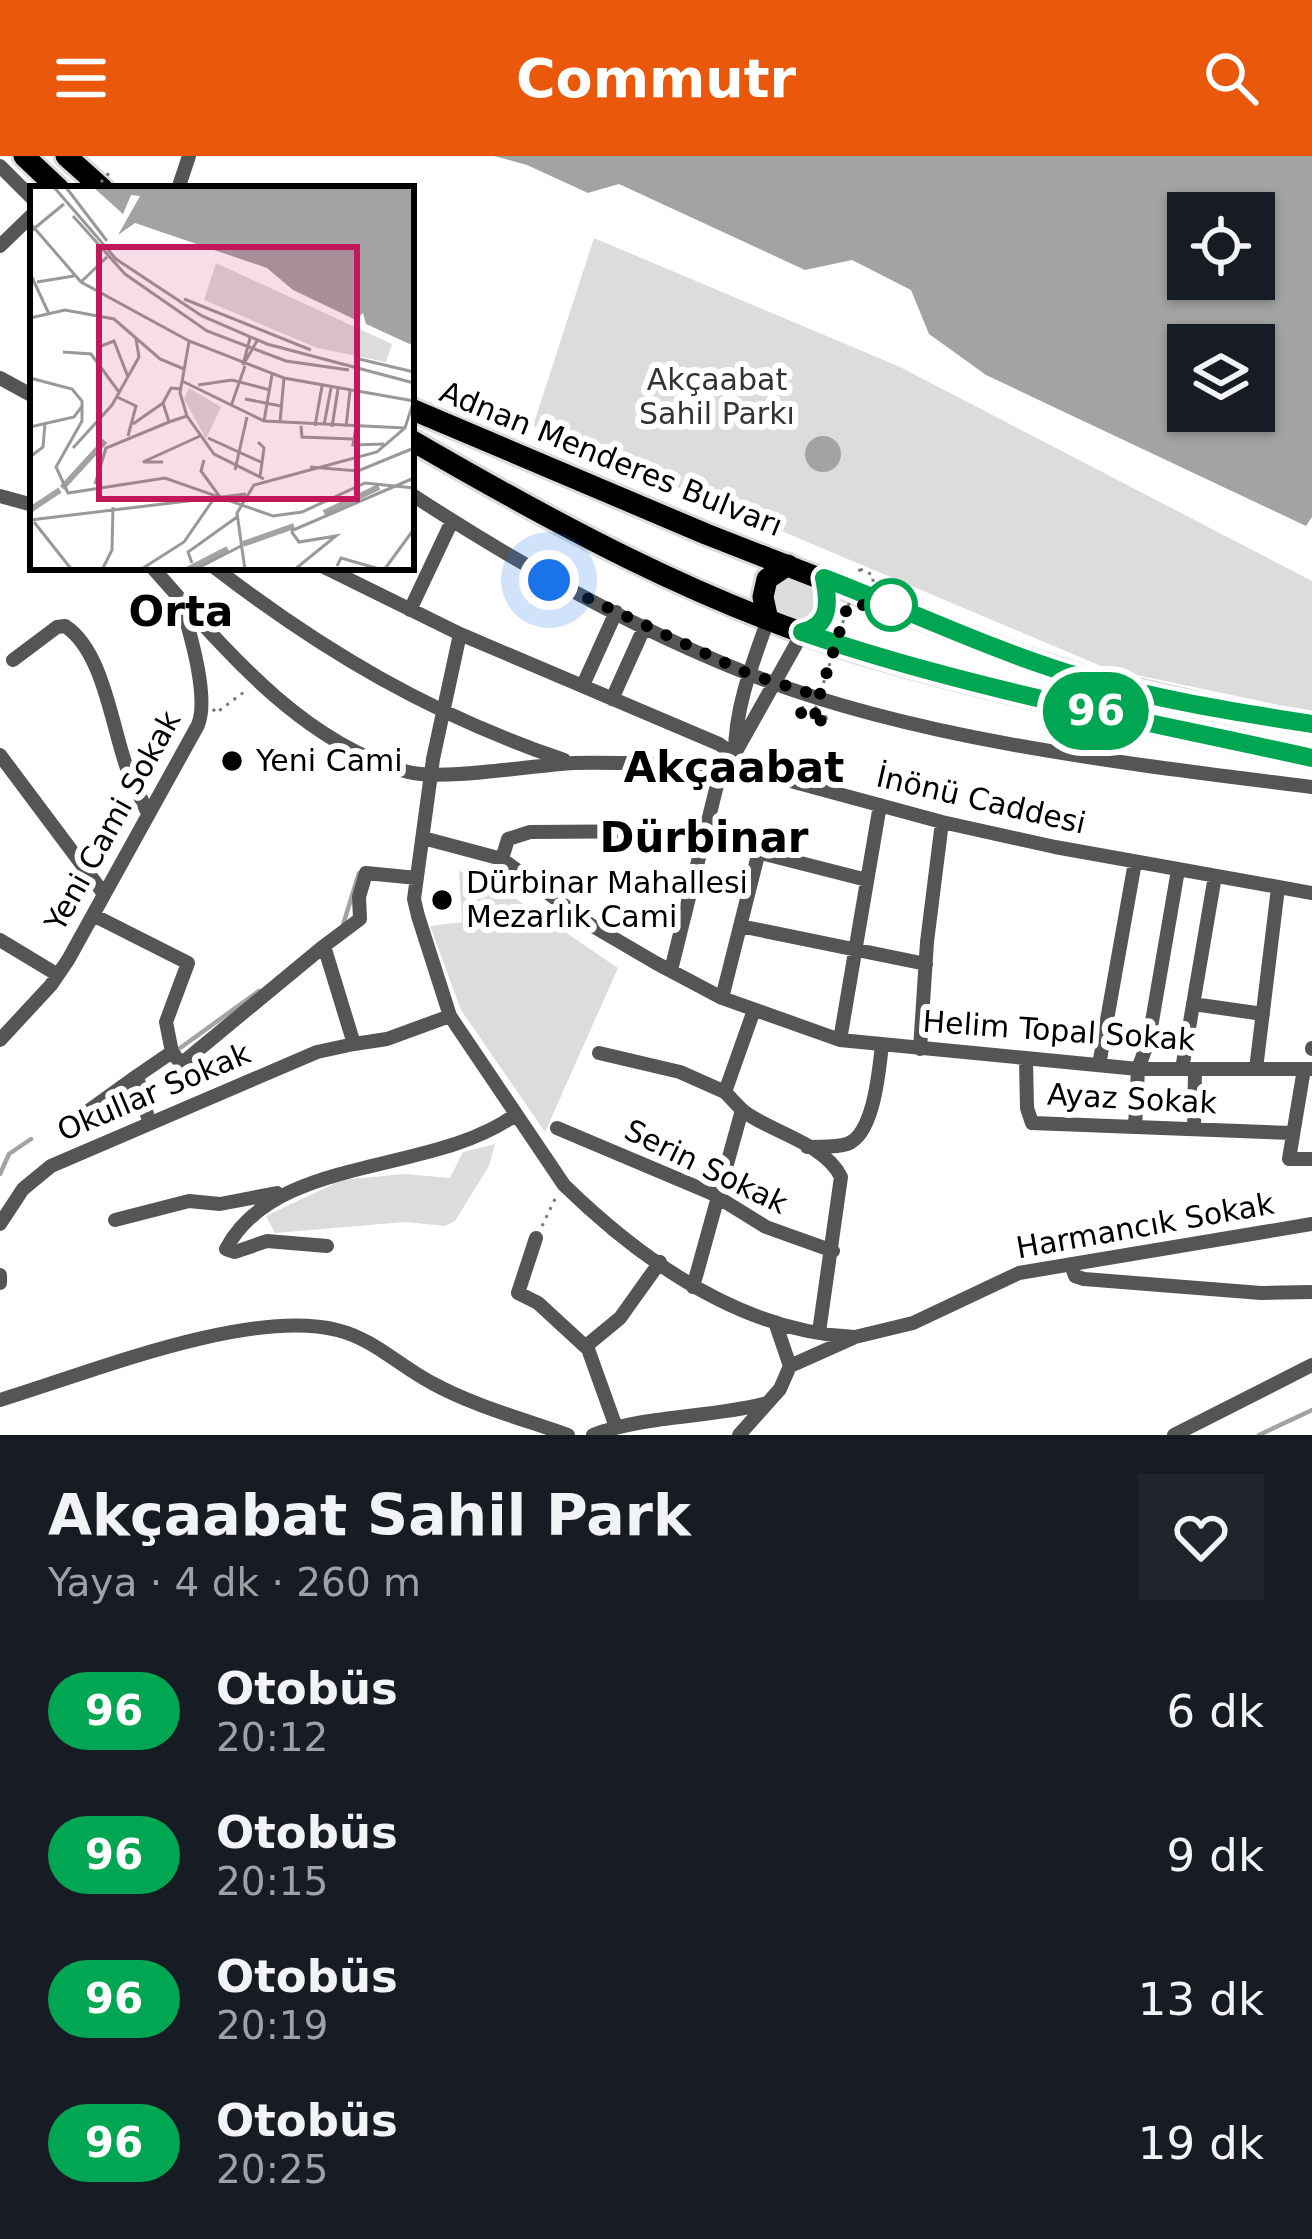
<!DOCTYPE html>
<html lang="tr">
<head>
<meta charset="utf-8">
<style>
  :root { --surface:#171b24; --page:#20242c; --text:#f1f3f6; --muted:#9ea1a6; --accent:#ea580c }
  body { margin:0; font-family:"DejaVu Sans",sans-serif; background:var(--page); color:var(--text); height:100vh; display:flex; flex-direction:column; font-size:45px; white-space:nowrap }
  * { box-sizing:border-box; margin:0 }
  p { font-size:39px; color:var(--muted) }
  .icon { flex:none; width:66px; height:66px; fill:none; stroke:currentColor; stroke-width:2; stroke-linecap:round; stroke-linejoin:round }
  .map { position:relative; height:1279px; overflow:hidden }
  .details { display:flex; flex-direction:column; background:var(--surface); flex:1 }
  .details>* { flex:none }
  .badge { padding:0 24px; border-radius:39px; font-size:42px; line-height:78px }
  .buttons { position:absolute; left:1167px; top:36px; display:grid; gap:24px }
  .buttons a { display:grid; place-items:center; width:108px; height:108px; border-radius:0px; background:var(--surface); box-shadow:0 3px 9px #0004; font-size:60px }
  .you { position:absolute; width:60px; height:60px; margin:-30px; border:9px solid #fff; border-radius:50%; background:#1a73e8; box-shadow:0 0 0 18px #1a73e833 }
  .map>.badge { position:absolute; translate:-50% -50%; box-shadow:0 0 0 6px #fff }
  .round { display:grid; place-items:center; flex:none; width:126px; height:126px; border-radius:0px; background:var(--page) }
  .summary { display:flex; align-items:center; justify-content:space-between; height:204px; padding:0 48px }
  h1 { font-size:57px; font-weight:600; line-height:90px }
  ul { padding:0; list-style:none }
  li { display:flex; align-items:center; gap:36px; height:144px; padding:0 48px }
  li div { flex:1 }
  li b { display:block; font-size:45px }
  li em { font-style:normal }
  li .badge { min-width:132px; font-weight:700; text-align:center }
  header { display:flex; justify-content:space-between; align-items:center; height:156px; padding:0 48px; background:var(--accent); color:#fff; font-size:54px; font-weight:600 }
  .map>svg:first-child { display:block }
</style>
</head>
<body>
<header><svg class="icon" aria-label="menu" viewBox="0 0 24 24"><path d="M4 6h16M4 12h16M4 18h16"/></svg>Commutr<svg class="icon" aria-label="search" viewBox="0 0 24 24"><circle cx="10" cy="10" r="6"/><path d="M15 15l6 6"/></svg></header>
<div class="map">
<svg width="1312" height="1279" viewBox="0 0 1312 1279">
  <rect width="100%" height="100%" fill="#fff"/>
  <!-- green -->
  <path fill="#dcdcdc" d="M594 82 900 211 1312 425V556L1108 513 533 270Z
    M775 444a20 20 0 1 1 40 0a20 20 0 1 1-40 0Z
    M459 715 488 724 618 812 545 976 461 854 430 770 462 766Z
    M495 988 489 1010 455 1065 445 1070 405 1066 275 1077 266 1060 342 1024 404 1018 450 1022 463 996Z"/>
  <!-- water -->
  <path fill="#a3a3a3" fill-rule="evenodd" d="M494 0H1312V361L1306 370 986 219 929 178 911 134 852 104 805 114 619 28 588 37 527 9ZM1254 57V123H1188V57ZM1254 189V255H1188V189Z
    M805 298a18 18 0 1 1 36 0a18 18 0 1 1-36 0Z"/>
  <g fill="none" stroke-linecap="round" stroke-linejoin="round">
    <!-- stream -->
    <path stroke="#a3a3a3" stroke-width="4.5" d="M343 769 359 717
      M176 895 259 835
      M0 1018 9 998 31 983
      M1259 1279 1312 1254"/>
    <defs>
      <path id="highway" d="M24 0 59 33
        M66 0 103 33
        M411 253 706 378 1018 500 1088 523 1218 553 1312 568
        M411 284C554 367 699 446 857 495 1006 540 1160 568 1312 602
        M768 464 763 441 767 423 788 409
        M803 476C831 470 829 446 824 422"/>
    </defs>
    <!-- highway casing -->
    <use href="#highway" stroke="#dbdbdb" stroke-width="27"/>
    <!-- path -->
    <path stroke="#777" stroke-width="3" stroke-dasharray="3 6" stroke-linecap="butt" d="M860 413 873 419V426
      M803 550 801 558 825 566 827 561
      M213 553 216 557 248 533
      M542 1070 556 1041"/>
    <!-- minor -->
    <path stroke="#555" stroke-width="14" d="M0 10 33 43
      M178 33 189 0
      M0 90 33 58
      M0 222 33 240
      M411 338C518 408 630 471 749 518 919 585 1130 608 1312 631
      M0 340 33 349
      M152 411C223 491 301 587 408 616 443 625 533 609 574 607 623 606 673 609 722 609
      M214 411C324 496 432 559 564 604
      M324 411 460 478 719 588 761 617 942 666 1055 691 1312 737
      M410 454 452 365
      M768 464C753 506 735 551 735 597L803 476
      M460 478 433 603 414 743 418 760 450 860 564 1029C642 1105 743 1176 855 1181
      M13 504 57 471 65 470C104 495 112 573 128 615 134 629 142 643 148 658
      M583 529 616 456
      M612 543 645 470
      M0 599 104 738
      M423 682 502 703 591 769 656 807 722 842 840 884 1138 913H1312
      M502 703 508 683 530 676 675 675 867 724
      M417 722 366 717 359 741 360 763 324 790 354 888 387 883 450 860
      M93 759 188 807 166 866 172 896 137 920 149 966
      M740 770 926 808
      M0 784 58 819
      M671 814 722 609 730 606
      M722 842 759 695
      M1193 848 1263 858
      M754 854 725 936C732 943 738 951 746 957 774 977 825 988 841 1021L819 1176
      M0 884 51 829 68 804 198 569C209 542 191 481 183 453
      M840 884 880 649
      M920 893 927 786 942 666
      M1312 893V892
      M172 896 179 905 186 904 324 790
      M599 897 680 916 725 936
      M1026 904 1027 952 1032 967 1292 977
      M1099 909 1135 706
      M1182 913 1215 720
      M1256 913 1278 732
      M1304 913 1289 1003H1312
      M80 961 137 920
      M1135 971 1138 913 1149 883 1178 714
      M557 972 711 1037 766 1071 833 1095
      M1194 973 1195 913
      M807 991C819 990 835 992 847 988 874 979 879 914 882 889
      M115 1064 189 1045 220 1048 277 1037
      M0 1068 23 1033 51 1010 317 896 354 888
      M536 1082 518 1137 538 1147 588 1193 616 1271
      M327 1090 267 1085 235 1096 226 1093C275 999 433 1019 515 959
      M1071 1108 1075 1120 1084 1123 1261 1137 1312 1136
      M0 1119V1127
      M693 1131 742 954
      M775 1166 790 1210
      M586 1190 620 1162 660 1106
      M790 1210 855 1181 913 1167 1019 1117 1312 1068
      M0 1244C89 1217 248 1152 337 1174 374 1183 399 1210 432 1227 474 1250 523 1263 568 1279
      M593 1279C646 1259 708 1262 763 1248
      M739 1279 780 1233 790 1210
      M1174 1279 1312 1209"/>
    <!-- highway -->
    <use href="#highway" stroke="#000" stroke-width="21"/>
    <!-- path-bridge -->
    <path stroke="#777" stroke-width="3" stroke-dasharray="3 6" stroke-linecap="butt" d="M95 33 109 17
      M827 561 814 557 860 413"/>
  </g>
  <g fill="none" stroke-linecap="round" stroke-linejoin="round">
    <defs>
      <path id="line" d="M1312 568C1236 556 1158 544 1084 522 995 496 910 455 824 422 829 446 831 470 802 476 968 533 1141 564 1312 602"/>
    </defs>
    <!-- line casing -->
    <use href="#line" stroke="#fff" stroke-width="27"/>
    <!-- line -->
    <use href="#line" stroke="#00a651" stroke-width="18"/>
    <!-- walk -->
    <path stroke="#000" stroke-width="12" stroke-dasharray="0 21.6" d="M549 424 749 518 806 536 801 558 825 566 827 562 814 557 848 449H891"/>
  </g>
  <!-- markers -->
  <circle fill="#fff" stroke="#00a651" stroke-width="6" cx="891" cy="449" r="24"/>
  <g fill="#000" stroke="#fff" stroke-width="4.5">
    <circle cx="232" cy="605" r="12"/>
    <circle cx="442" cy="744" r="12"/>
  </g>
  <g text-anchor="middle" stroke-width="12" stroke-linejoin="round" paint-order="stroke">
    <!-- park labels -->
    <g font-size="30" fill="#333" stroke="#fff">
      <text x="717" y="234">Akçaabat<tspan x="717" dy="34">Sahil Parkı</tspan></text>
    </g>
    <!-- street labels -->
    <g font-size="30" fill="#000" stroke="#fff">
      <text transform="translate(611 303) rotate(22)" y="10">Adnan Menderes Bulvarı</text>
      <text transform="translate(981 644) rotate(13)" y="10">İnönü Caddesi</text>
      <text transform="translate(113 665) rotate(-61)" y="10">Yeni Cami Sokak</text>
      <text transform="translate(1059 875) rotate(4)" y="10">Helim Topal Sokak</text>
      <text transform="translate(154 936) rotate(-23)" y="10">Okullar Sokak</text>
      <text transform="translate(1132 943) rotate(3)" y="10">Ayaz Sokak</text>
      <text transform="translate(706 1011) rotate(26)" y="10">Serin Sokak</text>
      <text transform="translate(1145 1070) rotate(-10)" y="10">Harmancık Sokak</text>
    </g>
    <!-- poi labels -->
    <g font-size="30" fill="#000" stroke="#fff" text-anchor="start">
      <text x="256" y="615">Yeni Cami</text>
      <text x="466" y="737">Dürbinar Mahallesi<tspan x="466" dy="34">Mezarlık Cami</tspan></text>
    </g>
    <!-- district labels -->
    <g font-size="42" font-weight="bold" fill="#000" stroke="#fff">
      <text x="181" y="470">Orta</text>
      <text x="734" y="626">Akçaabat</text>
      <text x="704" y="696">Dürbinar</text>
    </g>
  </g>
  <!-- overview -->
  <g transform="translate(30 30)">
    <rect width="384" height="384" fill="#fff"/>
    <path d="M186 77 362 158 356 176 287 162 174 114ZM159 202 191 221 176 253 154 213Z" fill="#dcdcdc"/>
    <path d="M384 0V160L336 138 333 127 326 134 263 104 237 82 105 37 88 49 110 10 101 9 93 28 64 2Z" fill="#a3a3a3"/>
    <path fill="none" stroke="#a3a3a3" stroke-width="6" d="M32 302 75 255M0 324 30 304M294 327 349 301M213 358 264 340M157 384 198 363"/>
    <path fill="none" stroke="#999" stroke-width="3" d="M23 0 86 73 172 130 237 158 384 197M35 0 77 55M43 30 95 88 177 145 256 175 319 184M0 37 51 96 159 155 254 192 384 215M0 46 34 18M0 87 19 128M7 96 44 90M51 96 77 71M154 113 281 164M0 132 35 124 84 133 130 173 154 183M220 152 213 179 227 155M159 156 150 207 157 230 184 268 234 293M71 160 84 155 98 191M33 166 61 168 89 206M329 173 384 186M0 192 42 203 52 215V235L26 281 38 307 135 292 243 330 272 326 335 297 384 302M152 195 234 235 375 242M168 199 202 194 240 204M151 203 141 202 133 217 139 236 157 230M87 211 106 220 98 250M215 213 251 220M201 220 215 180M234 235 242 189M250 236 254 192M103 238 133 217M294 239 301 202M271 240 272 251 323 253M285 240 292 200M0 241 44 231 53 219M302 241 308 203M316 241 320 205M326 241 323 259 354 258M178 252 233 277M228 256 234 262 230 291M43 262 82 219 109 171 106 153M0 271 13 261 15 237M174 274 171 285 190 311M133 276H113L170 250M280 281 328 285 384 262M205 284 217 231M65 298 76 262 139 236M0 334 216 308M4 336 42 384M261 345 384 292M261 345 269 356 306 350 264 384M162 377 158 366 207 331M307 380 311 372 353 384M72 384 82 364 83 321M110 384 154 356 183 314M164 384 211 360M215 384 207 327 224 299 347 266 375 242 383 217M354 384 384 343"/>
    <path fill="#c2185b" fill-opacity="0.15" stroke="#c2185b" stroke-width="6" d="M69 61H327V313H69Z"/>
    <rect width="384" height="384" fill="none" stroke="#000" stroke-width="6"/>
  </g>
</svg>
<div class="buttons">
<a><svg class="icon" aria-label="locate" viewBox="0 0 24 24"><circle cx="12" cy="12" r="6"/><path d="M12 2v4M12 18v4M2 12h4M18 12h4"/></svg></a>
<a><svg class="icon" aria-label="layers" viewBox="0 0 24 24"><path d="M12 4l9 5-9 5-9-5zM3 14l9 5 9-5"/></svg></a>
</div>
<div class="you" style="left:549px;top:424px"></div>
<b class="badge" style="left:1096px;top:555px;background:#00a651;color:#fff">96</b>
</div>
<section class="details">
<div class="summary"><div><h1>Akçaabat Sahil Park</h1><p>Yaya · 4 dk · 260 m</p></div><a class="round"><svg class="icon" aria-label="heart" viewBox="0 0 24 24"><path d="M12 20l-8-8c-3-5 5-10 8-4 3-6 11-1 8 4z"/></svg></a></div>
<ul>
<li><span class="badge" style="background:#00a651;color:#fff">96</span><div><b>Otobüs</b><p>20:12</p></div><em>6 dk</em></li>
<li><span class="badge" style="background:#00a651;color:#fff">96</span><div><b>Otobüs</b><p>20:15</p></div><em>9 dk</em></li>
<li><span class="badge" style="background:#00a651;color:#fff">96</span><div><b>Otobüs</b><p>20:19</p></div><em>13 dk</em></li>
<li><span class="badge" style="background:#00a651;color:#fff">96</span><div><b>Otobüs</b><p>20:25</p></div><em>19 dk</em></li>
</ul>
</section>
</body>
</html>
